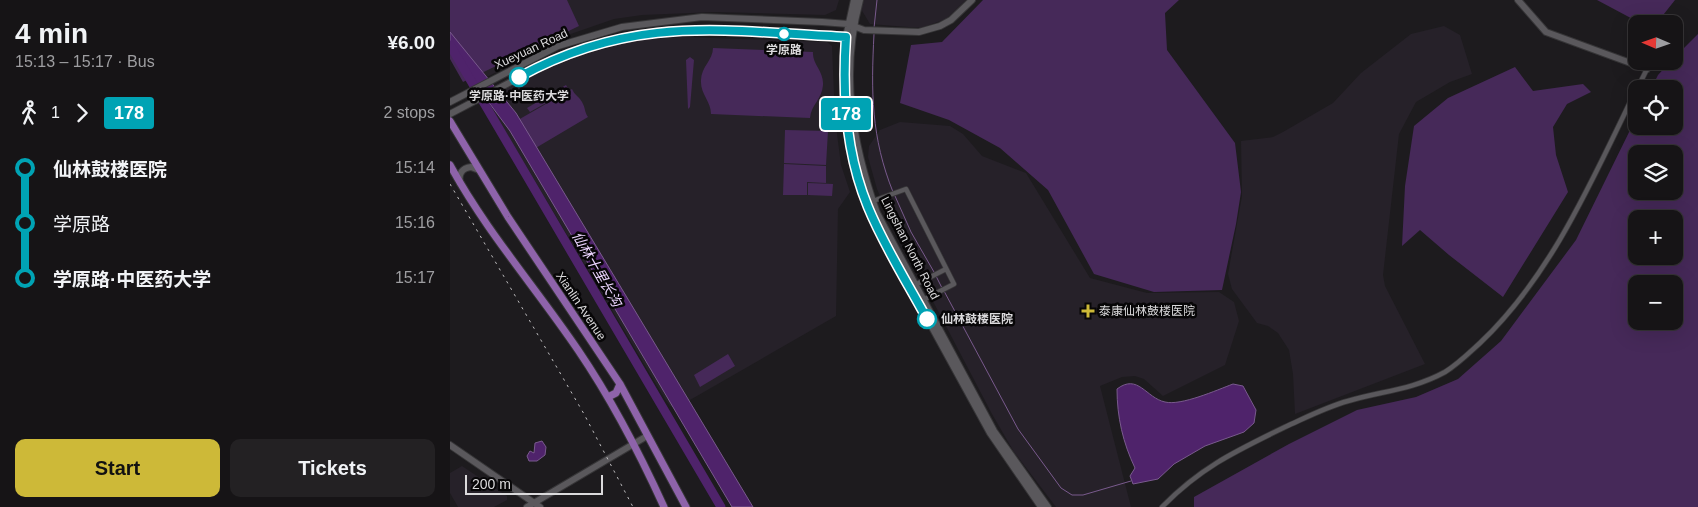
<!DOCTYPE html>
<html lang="en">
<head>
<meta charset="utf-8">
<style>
  :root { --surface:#161416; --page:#232123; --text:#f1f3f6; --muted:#9e9ea1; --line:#353335; --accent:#cdb938 }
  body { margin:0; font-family:Arial,"Noto Sans SC",sans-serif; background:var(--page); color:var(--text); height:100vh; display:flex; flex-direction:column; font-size:19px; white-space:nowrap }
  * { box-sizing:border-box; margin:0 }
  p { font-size:16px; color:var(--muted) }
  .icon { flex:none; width:28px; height:28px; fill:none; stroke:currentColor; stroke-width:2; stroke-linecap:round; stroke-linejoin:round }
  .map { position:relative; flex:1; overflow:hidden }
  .side { display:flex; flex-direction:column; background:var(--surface); width:450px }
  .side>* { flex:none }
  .badge { padding:0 10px; border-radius:4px; font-size:18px; line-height:32px }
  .needle { width:32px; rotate:272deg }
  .fabs { position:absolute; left:1178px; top:15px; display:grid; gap:10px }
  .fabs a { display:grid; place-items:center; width:55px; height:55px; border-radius:10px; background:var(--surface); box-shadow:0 5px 20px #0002,0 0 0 1px var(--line); font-size:25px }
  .scale { position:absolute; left:15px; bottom:12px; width:138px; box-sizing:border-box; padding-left:5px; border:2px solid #dbdadc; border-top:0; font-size:14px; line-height:18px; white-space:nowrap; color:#dbdadc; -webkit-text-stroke:4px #070607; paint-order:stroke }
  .map>.badge { position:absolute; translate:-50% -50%; box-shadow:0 0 0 2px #fff }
  .legs { display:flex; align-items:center; gap:8px; height:55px; padding:0 15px; font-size:16px }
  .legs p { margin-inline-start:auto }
  .overview { display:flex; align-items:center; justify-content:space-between; height:85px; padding:0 15px }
  h1 { font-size:28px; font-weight:800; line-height:38px }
  .cta { display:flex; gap:10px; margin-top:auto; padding:10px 15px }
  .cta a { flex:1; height:58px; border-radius:10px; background:var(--accent); color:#111; font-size:20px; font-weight:800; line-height:58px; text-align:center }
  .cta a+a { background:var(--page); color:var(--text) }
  ul { padding:0 15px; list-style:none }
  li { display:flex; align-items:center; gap:18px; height:55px; font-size:19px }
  li i { display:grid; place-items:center; width:8px; height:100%; margin:0 6px; background:currentColor }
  li i::after { content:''; width:12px; height:12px; margin:-6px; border:4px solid; border-radius:50%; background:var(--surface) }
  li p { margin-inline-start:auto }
  li:first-child i { background:linear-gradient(#0000 50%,currentColor 0) }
  li:last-child i { background:linear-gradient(currentColor 50%,#0000 0) }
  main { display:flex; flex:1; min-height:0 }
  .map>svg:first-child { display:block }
</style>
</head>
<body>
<main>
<section class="side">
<div class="overview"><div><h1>4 min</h1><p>15:13 – 15:17 · Bus</p></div><b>¥6.00</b></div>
<div class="legs"><svg class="icon" aria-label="walk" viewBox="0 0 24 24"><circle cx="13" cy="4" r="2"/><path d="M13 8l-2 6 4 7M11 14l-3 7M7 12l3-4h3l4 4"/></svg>1<svg class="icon" aria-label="forward" viewBox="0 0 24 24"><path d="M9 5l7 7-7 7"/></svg><b class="badge" style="background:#00a3b4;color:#fff">178</b><p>2 stops</p></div>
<ul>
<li><i style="color:#00a3b4"></i><b>仙林鼓楼医院</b><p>15:14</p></li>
<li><i style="color:#00a3b4"></i><span>学原路</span><p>15:16</p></li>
<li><i style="color:#00a3b4"></i><b>学原路·中医药大学</b><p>15:17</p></li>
</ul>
<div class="cta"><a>Start</a><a>Tickets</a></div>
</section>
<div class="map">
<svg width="1248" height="507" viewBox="0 0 1248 507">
  <rect width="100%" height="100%" fill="#1d1b1e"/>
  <!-- built -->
  <path fill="#262129" d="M0 0H389L386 10 375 15 265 12 192 15 164 19 112 37 24 84 18 83 0 51Z
    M414 0H516L496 19 471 28 420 24 411 9Z
    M994 26 1010 35 1022 74 1000 82 966 102 949 134 933 275 935 286 975 364 845 414 843 374 839 350 828 333 818 326 807 323 782 289 778 274 792 196 791 141 823 137 833 132 883 103 911 73 961 34Z
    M231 37 377 42 382 46 385 118 391 165 400 192 388 209 386 316 226 408 220 406 215 399 36 99 90 72 132 55 187 40Z
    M450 122 500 126 513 134 532 156 576 173 640 278 697 293 769 292 784 302 789 321 775 365 713 396 694 379 685 376 672 377 650 386 681 507H606L564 452 542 414 442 223 427 189 418 157 419 146 430 130Z
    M12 466 57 496V500L44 507H8L0 493V473Z"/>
  <!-- green -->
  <path fill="#462959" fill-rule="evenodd" d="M0 0H117L129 26 13 82 0 59Z
    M533 0H729L715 13 717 50 785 143 791 192 786 224 772 290 704 292 644 274 598 190 550 148 499 120 450 103 461 45 492 42Z
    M1147 0H1225L1206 24H1192Z
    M1248 34V507H744V497L839 444 907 410 966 397 1008 379 1051 341 1126 240 1186 118V126H1224V89H1201L1208 75 1221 61H1224V58ZM1186 154H1224V191H1186ZM1186 219H1224V256H1186ZM1186 284H1224V321H1186Z
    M263 48 363 52C362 64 374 71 373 85 372 99 361 105 360 118L261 114C261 101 250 94 251 80 251 67 263 60 263 48Z
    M240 57 244 60 240 107 238 109 236 60Z
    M1065 67 1083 91 1133 84 1141 92 1117 104 1103 127 1106 155 1118 192 1053 297 999 255 970 230 952 246 955 186 964 126 998 98Z
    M116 85 119 90 80 112 77 108Z
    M122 89C125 96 128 95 132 102 136 109 134 111 138 117L84 149 68 120Z
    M335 130 378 131 376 165 334 163Z
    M334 164 376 166V183L357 182V195H333Z
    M358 183 383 184 382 196 358 195Z
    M278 354 285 366 250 387 244 375Z"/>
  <!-- water -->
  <path fill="#4f236b" stroke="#795a8d" d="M0 32 66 113 303 507H282L60 131 0 50Z
    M783 384 793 386 806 410 804 423 794 432 755 446 724 464 708 479 683 484 680 476 685 468C673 443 667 417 667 389 688 373 696 398 715 402 731 406 767 390 783 384Z
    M92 441 96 447 95 455 87 461H79L77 456 80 451 84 453 85 443Z"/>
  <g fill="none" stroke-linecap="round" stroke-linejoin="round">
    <!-- stream -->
    <path stroke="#795a8d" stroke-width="1" d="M424 28 427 0
      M424 34C421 92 421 137 443 192
      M445 196 461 232 484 272
      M486 276 492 288
      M494 291 568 429 611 488 622 495H633L681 481"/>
    <!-- river -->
    <path stroke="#4f236b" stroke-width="9" d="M0 45 271 507"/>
    <defs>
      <path id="street" d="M1187 89 1197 69
        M423 201 456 189 504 284 471 301
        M463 286 496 269
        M712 507C751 467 786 451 835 427 855 418 876 407 898 401 932 391 962 390 995 372 1008 364 1019 353 1030 343 1102 275 1143 178 1186 90"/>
      <path id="secondary" d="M404 0 396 37 395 94 401 147 417 203 444 258 540 433 591 507
        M410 0C390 74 402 142 427 213L544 431 598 507
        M1068 0 1096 32 1197 69
        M0 102 108 46 172 27 252 17 372 22 398 24 414 30 469 32 490 26 501 20 522 0
        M0 114 112 55 177 36 223 30 251 29 398 37
        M10 183C8 174 12 168 21 167L29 170
        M0 445 90 507
        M77 507 197 436"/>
      <path id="primary" d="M0 121 58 217 170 384 236 507
        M0 165C36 231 86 288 128 350 162 400 189 452 214 507
        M158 397 166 393 170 384"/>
    </defs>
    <!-- street casing -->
    <use href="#street" stroke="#363537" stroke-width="6"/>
    <!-- secondary casing -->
    <use href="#secondary" stroke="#363537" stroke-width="8"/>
    <!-- primary casing -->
    <use href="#primary" stroke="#363537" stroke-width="9"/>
    <!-- street -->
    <use href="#street" stroke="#5a585c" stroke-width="4.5"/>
    <!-- secondary -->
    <use href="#secondary" stroke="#5a585c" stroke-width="6"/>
    <!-- primary -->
    <use href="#primary" stroke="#8e63aa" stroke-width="7"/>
    <!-- rail -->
    <path stroke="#bdbcbe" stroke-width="1" stroke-dasharray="2.5 5" stroke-linecap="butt" d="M0 184 134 414 183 507"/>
  </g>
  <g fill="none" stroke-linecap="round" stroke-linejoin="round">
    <defs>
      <path id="line-1" d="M69 77C184 14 272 31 396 37 392 94 396 154 418 207 434 246 457 282 477 319"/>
    </defs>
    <!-- line-1 casing -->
    <use href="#line-1" stroke="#fff" stroke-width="11"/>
    <!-- line-1 -->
    <use href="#line-1" stroke="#00a3b4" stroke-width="8"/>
  </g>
  <!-- markers -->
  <g fill="#fff" stroke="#00a3b4" stroke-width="2.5">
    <circle cx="334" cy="34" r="6"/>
    <circle cx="69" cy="77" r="9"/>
    <circle cx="477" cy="319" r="9"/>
  </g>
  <path fill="#cdb938" stroke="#070607" stroke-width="2" d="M635.5 303.5h5v5h5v5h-5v5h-5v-5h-5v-5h5z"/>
  <g text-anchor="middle" stroke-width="5" stroke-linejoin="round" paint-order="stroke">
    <!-- street labels -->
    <g font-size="12" fill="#dbdadc" stroke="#070607">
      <text transform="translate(81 49) rotate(-25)" y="4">Xueyuan Road</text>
      <text transform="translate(460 248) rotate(63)" y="4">Lingshan North Road</text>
      <text transform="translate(131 306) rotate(56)" y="4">Xianlin Avenue</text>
    </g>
    <!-- stop labels -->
    <g font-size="12" font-weight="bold" fill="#dbdadc" stroke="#070607">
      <text x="334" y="54">学原路</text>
      <text x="69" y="100">学原路·中医药大学</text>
      <text x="491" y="323" text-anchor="start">仙林鼓楼医院</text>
    </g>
    <!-- poi labels -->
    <g font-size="12" fill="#dbdadc" stroke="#070607" text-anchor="start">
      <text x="649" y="315">泰康仙林鼓楼医院</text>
    </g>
    <!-- water labels -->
    <g font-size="14" font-style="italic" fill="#ebd4fe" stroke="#070607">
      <text transform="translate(147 269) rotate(60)" y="5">仙林十里长沟</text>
    </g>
  </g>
</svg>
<div class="fabs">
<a><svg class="needle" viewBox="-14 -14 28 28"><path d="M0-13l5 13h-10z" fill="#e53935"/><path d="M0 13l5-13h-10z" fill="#9e9ea1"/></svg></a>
<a><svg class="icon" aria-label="locate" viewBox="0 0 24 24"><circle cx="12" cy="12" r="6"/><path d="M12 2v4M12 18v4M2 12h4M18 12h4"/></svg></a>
<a><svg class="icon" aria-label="layers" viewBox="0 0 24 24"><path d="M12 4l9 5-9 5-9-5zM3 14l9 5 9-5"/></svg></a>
<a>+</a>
<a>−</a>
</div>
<div class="scale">200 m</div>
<b class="badge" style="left:396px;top:114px;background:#00a3b4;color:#fff">178</b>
</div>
</main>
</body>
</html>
